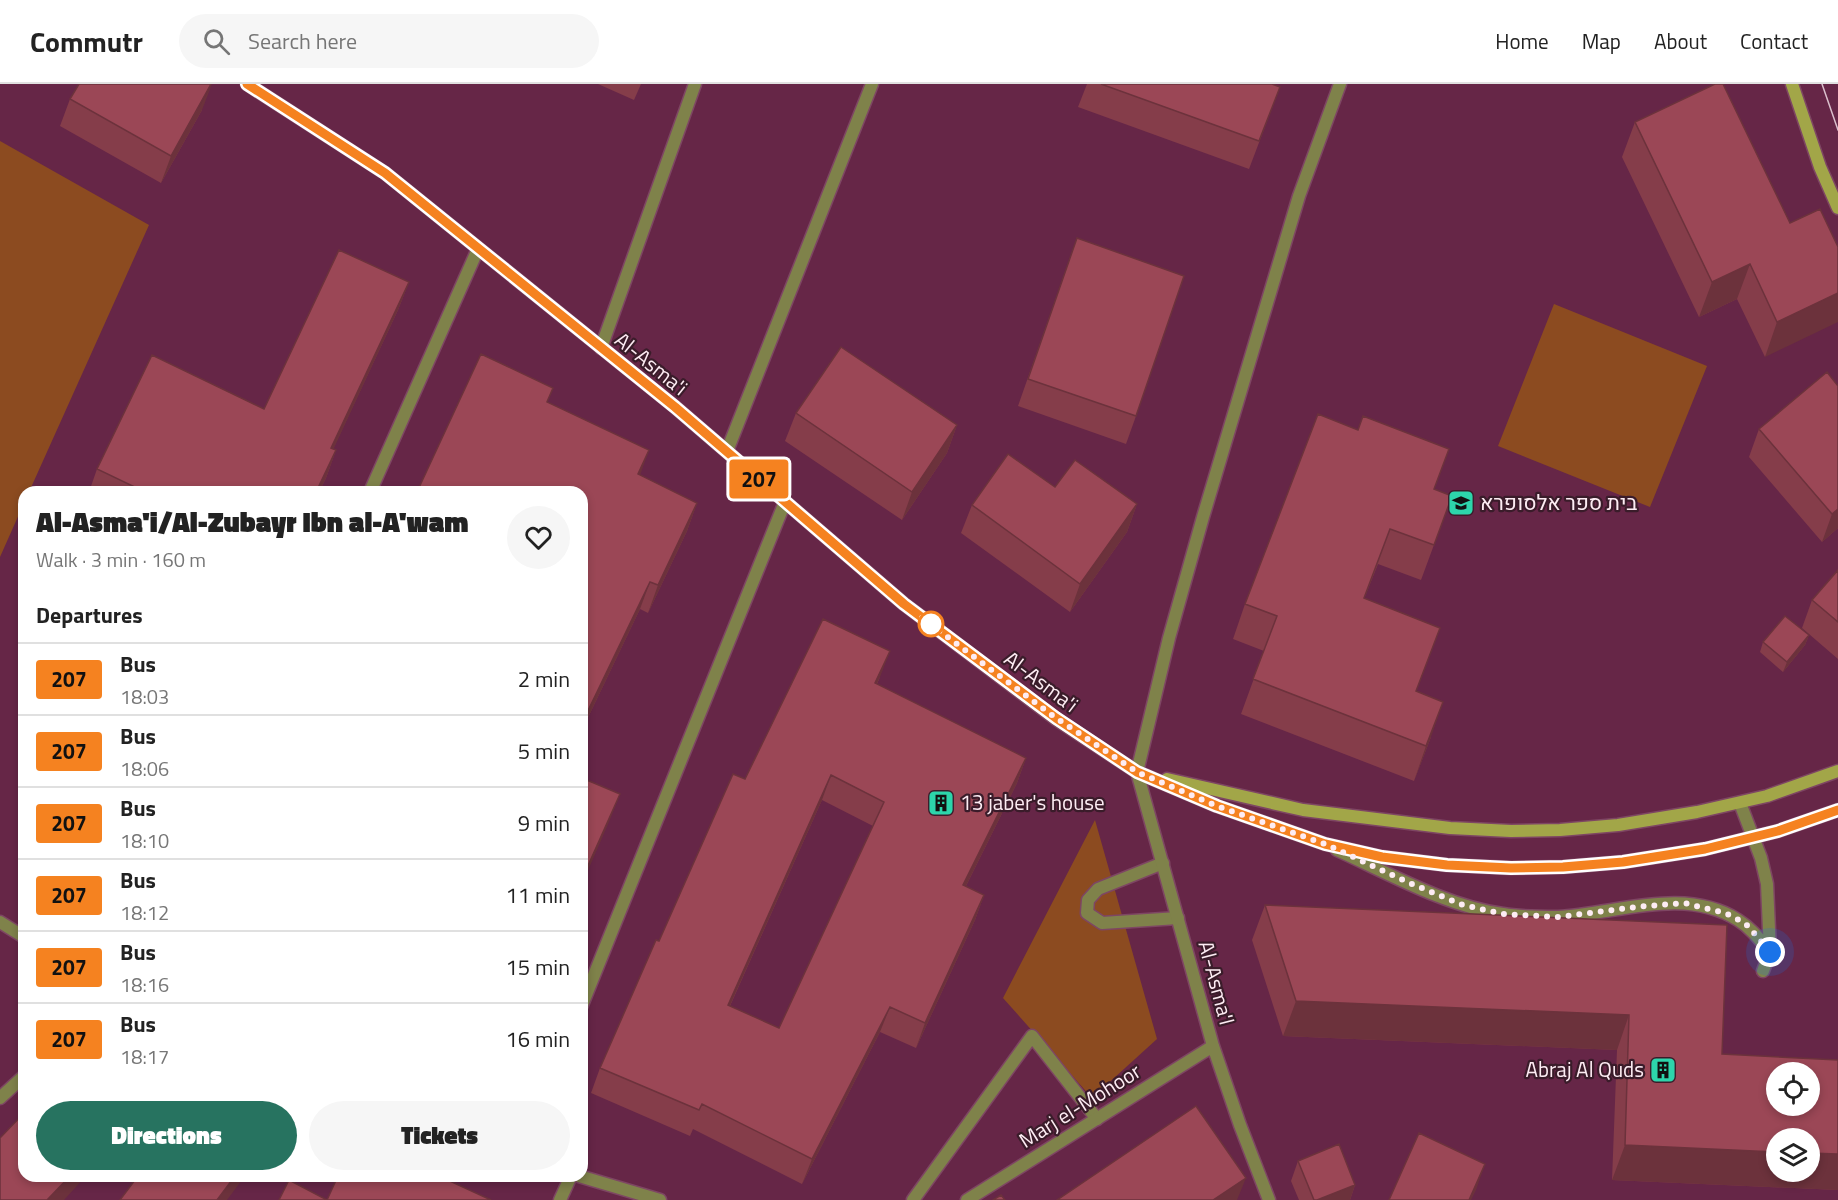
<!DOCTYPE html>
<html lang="en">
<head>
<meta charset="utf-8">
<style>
  :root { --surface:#fff; --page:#f6f6f6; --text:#222; --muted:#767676; --line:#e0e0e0; --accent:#277360 }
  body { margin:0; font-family:"Titillium Web",Heebo,sans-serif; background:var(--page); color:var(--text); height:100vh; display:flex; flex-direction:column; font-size:22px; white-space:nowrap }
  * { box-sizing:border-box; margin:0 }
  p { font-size:20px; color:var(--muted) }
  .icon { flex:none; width:33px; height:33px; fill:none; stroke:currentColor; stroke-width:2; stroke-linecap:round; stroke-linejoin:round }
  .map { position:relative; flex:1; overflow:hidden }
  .details { position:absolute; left:18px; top:402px; width:570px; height:696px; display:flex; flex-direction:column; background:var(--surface); border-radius:18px; box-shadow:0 3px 9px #0003 }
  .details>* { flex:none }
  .badge { padding:0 12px; border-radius:4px; font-size:21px; line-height:39px }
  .controls { position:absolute; left:1766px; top:978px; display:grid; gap:12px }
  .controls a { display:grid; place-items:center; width:54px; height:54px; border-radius:50%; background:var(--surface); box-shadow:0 3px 9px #0003; font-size:30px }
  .you { position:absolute; width:30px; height:30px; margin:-15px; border:4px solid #fff; border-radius:50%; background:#1a73e8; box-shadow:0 0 0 9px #1a73e833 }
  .map>.badge { position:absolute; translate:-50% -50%; box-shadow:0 0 0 3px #fff }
  h2 { padding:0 18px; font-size:22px; line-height:54px }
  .round { display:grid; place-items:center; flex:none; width:63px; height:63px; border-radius:32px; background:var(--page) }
  .headline { display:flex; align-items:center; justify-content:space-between; height:102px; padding:0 18px }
  h1 { font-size:28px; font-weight:800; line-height:45px }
  .button { display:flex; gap:12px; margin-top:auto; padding:12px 18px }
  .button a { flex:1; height:69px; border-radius:36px; background:var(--accent); color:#fff; font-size:24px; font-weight:800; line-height:69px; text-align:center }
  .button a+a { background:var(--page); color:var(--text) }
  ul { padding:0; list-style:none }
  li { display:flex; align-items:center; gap:18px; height:72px; padding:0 18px; border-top:2px solid var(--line) }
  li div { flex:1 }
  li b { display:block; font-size:22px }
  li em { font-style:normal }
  li .badge { min-width:66px; font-weight:700; text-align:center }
  header { display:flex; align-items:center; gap:36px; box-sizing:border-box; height:84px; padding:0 30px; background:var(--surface); border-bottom:2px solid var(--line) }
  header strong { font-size:28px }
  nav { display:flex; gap:33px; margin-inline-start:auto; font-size:21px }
  .search { width:420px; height:54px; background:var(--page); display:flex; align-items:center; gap:15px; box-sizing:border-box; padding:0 21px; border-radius:33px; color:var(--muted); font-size:22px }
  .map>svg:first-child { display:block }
</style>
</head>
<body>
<header>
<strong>Commutr</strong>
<div class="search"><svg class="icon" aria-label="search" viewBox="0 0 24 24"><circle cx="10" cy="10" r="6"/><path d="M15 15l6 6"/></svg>Search here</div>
<nav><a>Home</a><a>Map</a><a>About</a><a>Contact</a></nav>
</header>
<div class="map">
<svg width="1838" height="1116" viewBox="0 0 1838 1116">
  <rect width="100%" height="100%" fill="#662647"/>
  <!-- green -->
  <path fill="#8c4b20" d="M0 57 149 141 29 408H24V419L0 473Z
    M1554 220 1707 282 1650 423 1498 362Z
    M1095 736 1157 955 1092 1014 1003 914Z"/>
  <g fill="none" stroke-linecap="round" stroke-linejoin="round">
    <defs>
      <path id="lane" d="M1740 719 1761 774 1767 800 1770 868 1763 887
        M1337 766C1388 789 1448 823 1503 830 1520 833 1541 833 1558 833 1616 830 1684 802 1738 836 1751 844 1760 856 1770 868
        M1163 779 1098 805 1088 816 1087 829 1102 839 1178 834
        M560 1116 571 1092
        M913 1116 1032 952 1097 1035"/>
      <path id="street" d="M601 264 695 0
        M727 367 872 0
        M370 408 478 165
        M0 838 24 853
        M582 921 785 418
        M0 1014 24 992
        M579 1092 660 1116
        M967 1116 1213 962
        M1269 1116 1240 1041 1213 962 1137 688 1169 554 1203 433 1299 112 1340 0"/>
      <path id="secondary" d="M247 0 385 89 675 323 904 520 1056 635 1137 688 1217 722 1325 760 1382 773 1447 781 1511 784 1563 783 1623 778 1705 765 1778 747 1838 726
        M1792 0 1820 83 1838 124
        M1167 695 1303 726 1450 744 1511 747 1560 746 1618 741 1697 728 1767 712 1838 687"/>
    </defs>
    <!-- lane casing -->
    <use href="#lane" stroke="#7e4663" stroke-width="15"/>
    <!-- street casing -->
    <use href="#street" stroke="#7e4663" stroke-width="15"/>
    <!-- secondary casing -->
    <use href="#secondary" stroke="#7e4663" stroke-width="15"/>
    <!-- lane -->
    <use href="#lane" stroke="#7f824a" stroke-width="12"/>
    <!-- street -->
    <use href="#street" stroke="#7f824a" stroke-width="12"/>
    <!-- secondary -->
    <use href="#secondary" stroke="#a2a648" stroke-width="12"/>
    <!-- tram -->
    <path stroke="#dabfcc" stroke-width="1.5" d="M1822 0 1838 46"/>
  </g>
  <!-- wall -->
  <path fill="#853d4a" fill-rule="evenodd" d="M598 0H641L634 16Z
    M1087 0H1272L1280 3 1249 85 1078 23Z
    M70 15 202 26 161 99 60 42Z
    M1635 38 1790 139 1838 163 1765 273 1737 215 1699 233 1622 73Z
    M1077 154 1136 332 1126 360 1018 322Z
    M409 198 398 226 333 365 336 366 326 394 319 408H89L97 385 264 325Z
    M1838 302V444L1822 458 1749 373 1759 345Z
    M548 318 640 392 697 419 687 447 648 529 640 525 582 646V408Z
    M796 329 957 341 947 369 902 436 785 357Z
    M1055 403 1137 420 1127 448 1070 528 961 449 972 421Z
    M1434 405 1452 412 1421 496 1378 480 1364 515 1417 608 1431 653 1414 697 1241 630 1264 567 1233 555 1245 520Z
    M1838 486V575L1802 544 1812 516Z
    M1809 551 1805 561 1783 588 1760 568 1763 558Z
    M880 593 877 600 1026 674 1017 699 966 802 984 811 975 836 916 964 880 948 802 1100 693 1045 690 1052 591 1009 600 984 659 857 745 695ZM822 716 873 742 779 944 730 922Z
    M1265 821 1727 841 1722 970 1838 976V1106L1612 1096 1617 966 1283 952 1252 856Z
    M1298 1077 1355 1101 1350 1116H1299L1291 1097Z"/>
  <!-- shaded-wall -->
  <path fill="#6c323c" d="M212 0 202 26 161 99 171 72Z
    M1750 180 1737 215 1699 233 1712 198Z
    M409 198 398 226 321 392 331 364Z
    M1838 209V238L1765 273 1777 238Z
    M957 341 947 369 902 436 912 408Z
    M336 366 326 394 319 408H316Z
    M649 366 639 394 638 390Z
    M697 419 687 447 648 529 658 501Z
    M1137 420 1127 448 1070 528 1080 500Z
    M1838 425V444L1822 458 1832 430Z
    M650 498 640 525 582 646V639Z
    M1809 551 1805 561 1783 588 1787 578Z
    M890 567 880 593 865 624 875 599Z
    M1443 618 1431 653 1414 697 1426 662Z
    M1026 674 1017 699 954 826 963 801Z
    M831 691 822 716 719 946 728 921Z
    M620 710 609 738 582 800V795Z
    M984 811 975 836 916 964 925 939Z
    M1296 917 1629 931 1617 966 1283 952Z
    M890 923 880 948 802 1100 812 1075Z
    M1625 1061 1776 1068V1088H1809V1069L1838 1070V1106L1612 1096Z
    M1485 1080 1476 1106 1471 1116H1469Z
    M70 1092H86L64 1116H47Z
    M235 1092H245L227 1116H217Z
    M1246 1094 1237 1116H1213Z
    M1355 1101 1350 1116H1317Z"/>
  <!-- building -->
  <path fill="#9b4756" stroke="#6c323c" stroke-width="1.5" fill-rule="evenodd" d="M79 0H211L171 72 70 15Z
    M1101 0H1272L1280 3 1259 57Z
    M1715 0H1723L1790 139 1820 125 1838 163V209L1777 238 1750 180 1712 198 1635 38Z
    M1077 154 1184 192 1136 332 1028 295Z
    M339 166 409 198 331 364 336 366 316 408H145L97 385 152 271 264 325Z
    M841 263 957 341 912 408 796 329Z
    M481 270 553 304 547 318 649 366 638 390 697 419 658 501 650 498 582 639V408H417Z
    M1827 288 1838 302V425L1832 430 1759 345Z
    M1318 330 1358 346 1363 332 1449 365 1434 405 1452 412 1434 461 1390 445 1364 514 1440 544 1416 607 1443 618 1426 662 1253 595 1277 532 1245 520Z
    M1008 370 1055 403 1075 376 1137 420 1080 500 972 421Z
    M1838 486V538L1812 516Z
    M1785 532 1809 551 1787 578 1763 558Z
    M823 535 890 567 875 599 1026 674 963 801 984 811 925 939 890 923 812 1075 702 1020 699 1026 600 984 656 856 659 857 733 690 745 695ZM831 691 884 718 779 944 728 921Z
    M582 694 620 710 582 795Z
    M1265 821 1727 841 1722 970 1838 976V1070L1809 1069V1054H1776V1068L1625 1061 1629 931 1296 917ZM1776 988H1809V1022H1776Z
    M1196 1022 1246 1094 1213 1116H1057Z
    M24 1029V1092H70L47 1116H0V1054Z
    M1419 1049 1485 1080 1469 1116H1389Z
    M1339 1060 1355 1101 1317 1116H1314L1298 1077Z
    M138 1092H235L217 1116H120Z
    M338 1092H435L437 1093 439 1092 491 1116H279L289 1096 327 1116Z
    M1001 1111 1005 1116H993Z"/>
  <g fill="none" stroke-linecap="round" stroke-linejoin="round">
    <defs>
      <path id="line" d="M247 0 385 89 675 323 904 520 1056 634 1137 688 1217 722 1325 760 1382 773 1447 781 1511 784 1563 783 1623 778 1705 765 1778 747 1838 726"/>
    </defs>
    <!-- line casing -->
    <use href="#line" stroke="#fff" stroke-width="14"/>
    <!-- line -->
    <use href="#line" stroke="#f58220" stroke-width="9"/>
    <!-- walk -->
    <path stroke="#fdecf3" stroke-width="6" stroke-dasharray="0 10.8" d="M931 540 922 534 1056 634 1137 688 1217 722 1325 760 1412 800 1463 821 1503 830 1558 833 1636 823 1684 819 1725 829 1737 835 1748 842 1770 868"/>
  </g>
  <!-- icons -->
  <defs>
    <symbol id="school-square" viewBox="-11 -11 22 22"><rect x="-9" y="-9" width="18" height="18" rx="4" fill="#2dd5ab" stroke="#3a1c2a"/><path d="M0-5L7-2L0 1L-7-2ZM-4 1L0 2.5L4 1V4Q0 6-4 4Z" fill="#111"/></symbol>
    <symbol id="building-square" viewBox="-11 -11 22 22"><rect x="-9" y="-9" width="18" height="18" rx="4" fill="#2dd5ab" stroke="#3a1c2a"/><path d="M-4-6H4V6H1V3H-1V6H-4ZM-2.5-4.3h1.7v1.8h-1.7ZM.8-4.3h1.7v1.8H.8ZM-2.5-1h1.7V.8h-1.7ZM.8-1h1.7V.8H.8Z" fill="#111"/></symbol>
  </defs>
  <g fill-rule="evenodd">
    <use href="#school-square" x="1446" y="404" width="30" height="30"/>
    <use href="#building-square" x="926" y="704" width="30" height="30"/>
    <use href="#building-square" x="1648" y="971" width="30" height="30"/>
  </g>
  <!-- markers -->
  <circle fill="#fff" stroke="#f58220" stroke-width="3" cx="931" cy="540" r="12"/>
  <g text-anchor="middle" stroke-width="4.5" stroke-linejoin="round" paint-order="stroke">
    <!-- street labels -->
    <g font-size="21" fill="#fdecf3" stroke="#3a1c2a">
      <text transform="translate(651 280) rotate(39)" y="7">Al-Asma'i</text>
      <text transform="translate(1041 598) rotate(37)" y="7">Al-Asma'i</text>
      <text transform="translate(1216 899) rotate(75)" y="7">Al-Asma'l</text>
      <text transform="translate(1080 1022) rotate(-32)" y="7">Marj el-Mohoor</text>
    </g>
    <!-- poi labels -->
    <g font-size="21" fill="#fdecf3" stroke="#3a1c2a" text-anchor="start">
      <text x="1480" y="426">בית ספר אלסופרא</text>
      <text x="960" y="726">13 jaber's house</text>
      <text x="1644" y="993" text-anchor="end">Abraj Al Quds</text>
    </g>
  </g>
</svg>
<div class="controls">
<a><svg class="icon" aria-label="locate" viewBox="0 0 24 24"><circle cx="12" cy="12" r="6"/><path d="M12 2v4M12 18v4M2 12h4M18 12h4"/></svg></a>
<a><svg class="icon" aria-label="layers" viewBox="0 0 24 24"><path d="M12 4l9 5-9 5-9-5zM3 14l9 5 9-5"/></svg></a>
</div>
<div class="you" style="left:1770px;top:868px"></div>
<b class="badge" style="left:759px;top:395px;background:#f58220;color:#111">207</b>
<section class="details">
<div class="headline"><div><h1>Al-Asma'i/Al-Zubayr Ibn al-A'wam</h1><p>Walk · 3 min · 160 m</p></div><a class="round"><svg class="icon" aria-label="heart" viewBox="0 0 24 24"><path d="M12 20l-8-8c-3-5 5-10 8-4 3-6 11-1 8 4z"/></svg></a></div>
<h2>Departures</h2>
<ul>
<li><span class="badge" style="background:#f58220;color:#111">207</span><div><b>Bus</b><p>18:03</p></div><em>2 min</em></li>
<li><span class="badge" style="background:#f58220;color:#111">207</span><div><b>Bus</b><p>18:06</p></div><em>5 min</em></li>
<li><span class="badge" style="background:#f58220;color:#111">207</span><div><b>Bus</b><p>18:10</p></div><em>9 min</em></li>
<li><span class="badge" style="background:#f58220;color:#111">207</span><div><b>Bus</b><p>18:12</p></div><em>11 min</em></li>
<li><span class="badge" style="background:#f58220;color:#111">207</span><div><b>Bus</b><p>18:16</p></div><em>15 min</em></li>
<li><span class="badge" style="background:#f58220;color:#111">207</span><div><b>Bus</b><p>18:17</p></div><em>16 min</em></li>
</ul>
<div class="button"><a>Directions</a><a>Tickets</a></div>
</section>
</div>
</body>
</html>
